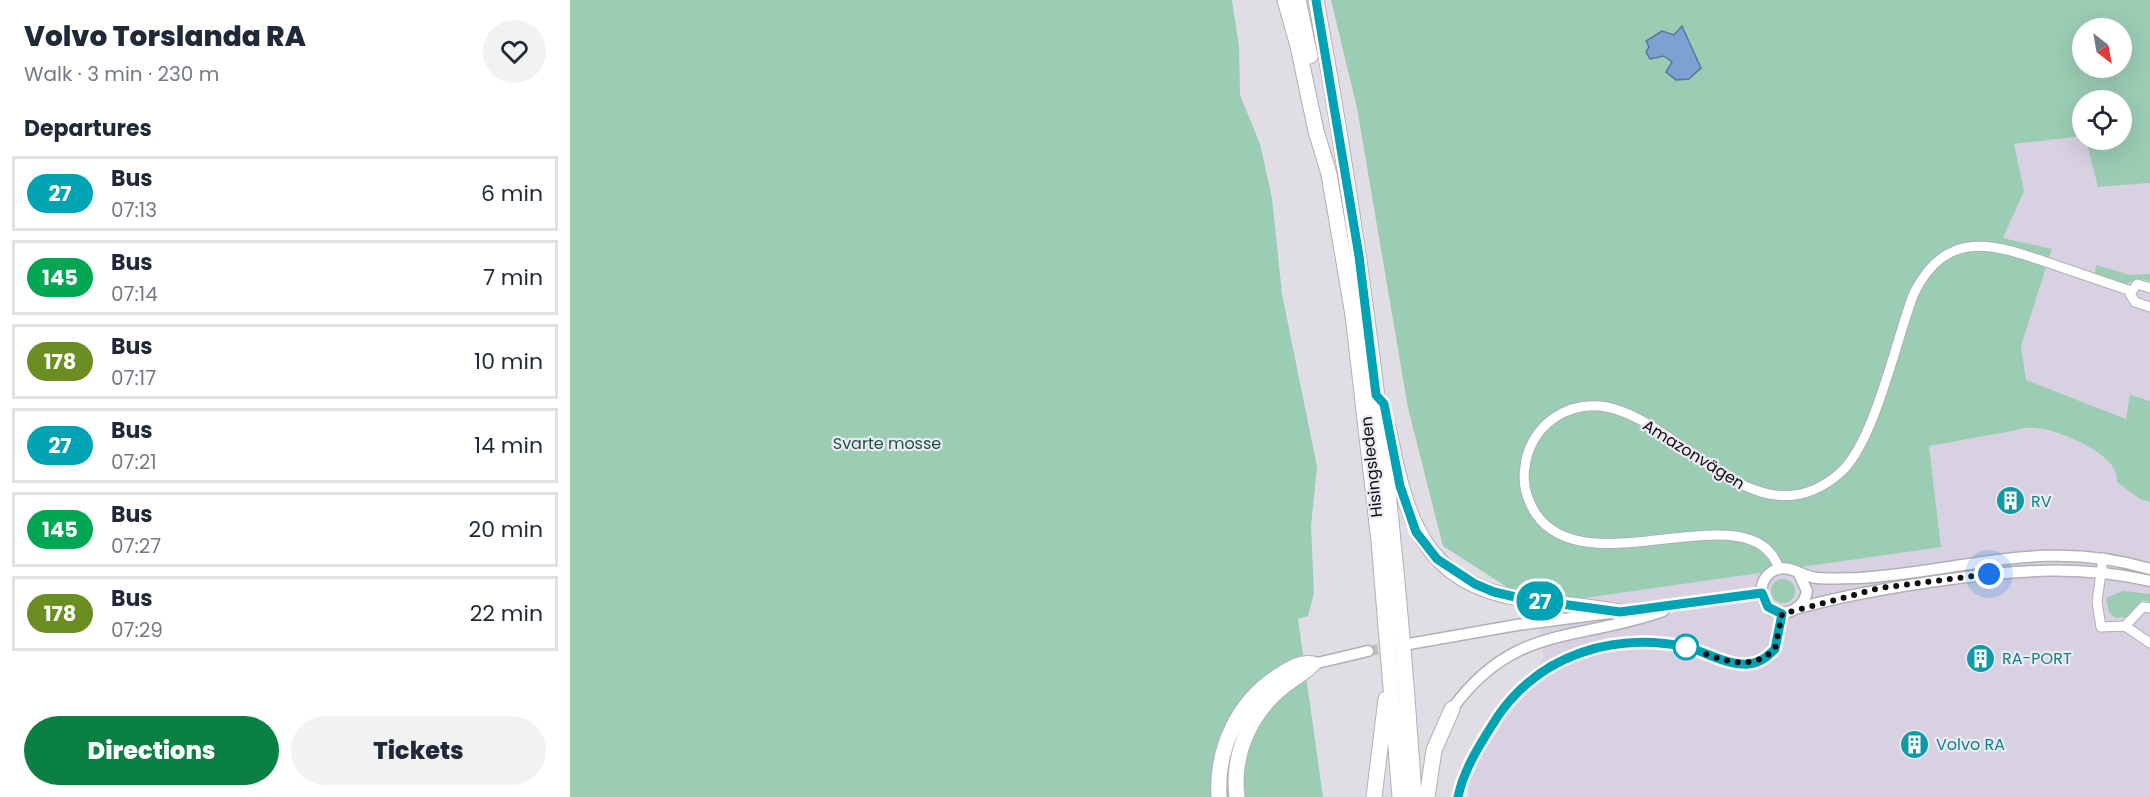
<!DOCTYPE html>
<html lang="en">
<head>
<meta charset="utf-8">
<style>
  :root { --surface:#fff; --page:#f2f2f3; --text:#1f2937; --muted:#747a83; --line:#e0e1e3; --accent:#0b8043 }
  body { margin:0; font-family:Poppins,sans-serif; background:var(--page); color:var(--text); height:100vh; display:flex; flex-direction:column; font-size:22px; white-space:nowrap }
  * { box-sizing:border-box; margin:0 }
  p { font-size:20px; color:var(--muted) }
  .icon { flex:none; width:33px; height:33px; fill:none; stroke:currentColor; stroke-width:2; stroke-linecap:round; stroke-linejoin:round }
  .map { position:relative; flex:1; overflow:hidden }
  .details { display:flex; flex-direction:column; background:var(--surface); width:570px }
  .details>* { flex:none }
  .badge { padding:0 12px; border-radius:20px; font-size:21px; line-height:39px }
  .needle { width:39px; rotate:149deg }
  .tools { position:absolute; left:1502px; top:18px; display:grid; gap:12px }
  .tools a { display:grid; place-items:center; width:60px; height:60px; border-radius:50%; background:var(--surface); box-shadow:0 6px 24px #0002; font-size:30px }
  .you { position:absolute; width:30px; height:30px; margin:-15px; border:4px solid #fff; border-radius:50%; background:#1a73e8; box-shadow:0 0 0 9px #1a73e833 }
  .map>.badge { position:absolute; translate:-50% -50%; box-shadow:0 0 0 3px #fff }
  h2 { padding:0 24px; font-size:22px; line-height:54px }
  .round { display:grid; place-items:center; flex:none; width:63px; height:63px; border-radius:32px; background:var(--page) }
  .headline { display:flex; align-items:center; justify-content:space-between; height:102px; padding:0 24px }
  h1 { font-size:28px; font-weight:800; line-height:45px }
  .primary-button { display:flex; gap:12px; margin-top:auto; padding:12px 24px }
  .primary-button a { flex:1; height:69px; border-radius:36px; background:var(--accent); color:#fff; font-size:24px; font-weight:800; line-height:69px; text-align:center }
  .primary-button a+a { background:var(--page); color:var(--text) }
  ul { padding:0; list-style:none }
  li { display:flex; align-items:center; gap:18px; height:75px; margin:0 12px 9px; padding:0 12px; border:3px solid var(--line); border-radius:0px }
  li div { flex:1 }
  li b { display:block; font-size:22px }
  li em { font-style:normal }
  li .badge { min-width:66px; font-weight:700; text-align:center }
  main { display:flex; flex:1; min-height:0 }
  .map>svg:first-child { display:block }
</style>
</head>
<body>
<main>
<section class="details">
<div class="headline"><div><h1>Volvo Torslanda RA</h1><p>Walk · 3 min · 230 m</p></div><a class="round"><svg class="icon" aria-label="heart" viewBox="0 0 24 24"><path d="M12 20l-8-8c-3-5 5-10 8-4 3-6 11-1 8 4z"/></svg></a></div>
<h2>Departures</h2>
<ul>
<li><span class="badge" style="background:#00a3b4;color:#fff">27</span><div><b>Bus</b><p>07:13</p></div><em>6 min</em></li>
<li><span class="badge" style="background:#00a651;color:#fff">145</span><div><b>Bus</b><p>07:14</p></div><em>7 min</em></li>
<li><span class="badge" style="background:#6b8e23;color:#fff">178</span><div><b>Bus</b><p>07:17</p></div><em>10 min</em></li>
<li><span class="badge" style="background:#00a3b4;color:#fff">27</span><div><b>Bus</b><p>07:21</p></div><em>14 min</em></li>
<li><span class="badge" style="background:#00a651;color:#fff">145</span><div><b>Bus</b><p>07:27</p></div><em>20 min</em></li>
<li><span class="badge" style="background:#6b8e23;color:#fff">178</span><div><b>Bus</b><p>07:29</p></div><em>22 min</em></li>
</ul>
<div class="primary-button"><a>Directions</a><a>Tickets</a></div>
</section>
<div class="map">
<svg width="1580" height="797" viewBox="0 0 1580 797">
  <rect width="100%" height="100%" fill="#e0dde5"/>
  <!-- built -->
  <path fill="#d7d1e1" d="M1512 136V140H1516L1529 187 1580 183V401L1560 396 1557 419 1456 380 1451 346 1482 249 1433 238 1453 191 1444 144Z
    M1464 428 1502 438 1531 453 1570 499 1580 502V797H899L898 785 920 735 974 657 965 605 1371 546 1359 446Z"/>
  <!-- green -->
  <path fill="#9bccb4" fill-rule="evenodd" d="M0 0H662L669 47 670 95 690 144 702 198 712 294 747 467 741 526 744 593 738 616 728 619 753 797H0Z
    M761 0H1580V183L1528 187 1516 140H1551V100H1512V136L1444 144 1454 191 1433 238 1482 249 1451 346 1456 380 1556 419 1560 395 1580 401V502L1570 499 1547 482C1551 454 1487 429 1464 428 1456 427 1445 431 1437 432 1411 437 1385 441 1359 446L1371 547 965 605 873 546 838 408 787 108ZM1112 26 1115 30 1131 68 1102 63 1094 56 1076 52 1079 47 1076 40 1092 31 1104 35ZM1512 28H1551V68H1512Z
    M1526 265 1560 275 1580 274V281L1570 279 1555 284 1525 274Z
    M1201 591a12 12 0 1 1 24 0a12 12 0 1 1-24 0Z
    M1553 591 1580 594V602L1572 600 1556 617 1546 618 1539 612 1536 598Z"/>
  <!-- water -->
  <path fill="#7ca1d2" stroke="#5b7598" stroke-width="1.5" d="M1112 26 1131 68 1119 79 1106 80 1096 72 1102 62 1094 56 1080 59 1076 52 1079 47 1076 41 1092 31 1104 35Z"/>
  <g fill="none" stroke-linecap="round" stroke-linejoin="round">
    <!-- tertiary-tunnel -->
    <path stroke="#c0bec5" stroke-width="10" stroke-dasharray="10 5" stroke-linecap="butt" d="M798 651 824 647"/>
    <defs>
      <path id="minor" d="M1580 288 1567 284 1560 294 1565 302 1580 307
        M1533 558 1527 602 1531 627 1555 626
        M1209 569C1183 487 1017 589 966 514 957 500 952 484 955 467 957 447 968 429 984 418 1079 354 1169 564 1271 472 1305 441 1326 339 1344 293 1378 226 1426 245 1482 264 1508 273 1535 282 1561 291
        M1580 608 1573 607 1555 626 1580 643
        M888 797C894 768 912 741 928 716 971 654 1044 632 1117 647 1135 651 1155 663 1174 664 1187 664 1196 658 1205 649L1212 614"/>
      <path id="tertiary" d="M1229 574 1237 591C1233 617 1195 622 1192 593 1190 583 1197 572 1208 569 1221 565 1233 577 1247 578 1260 579 1275 578 1288 578 1392 572 1474 537 1580 569
        M1229 608C1279 594 1329 586 1381 579 1451 570 1510 565 1580 581
        M839 644 947 625 1192 593
        M743 664 798 651
        M882 709C944 624 1005 642 1093 611"/>
      <path id="trunk" d="M715 0 728 46 746 131 759 174 783 315 809 541 830 797
        M728 0 740 56
        M746 0C795 263 827 530 844 797
        M818 427C836 516 850 583 954 599 986 604 1018 606 1050 612
        M649 797C646 749 668 701 710 675 721 668 730 662 743 664
        M667 797C662 758 677 719 707 692 717 682 730 676 740 667
        M804 797 816 699
        M857 797 864 750 882 709"/>
    </defs>
    <!-- minor casing -->
    <use href="#minor" stroke="#b2afb7" stroke-width="11"/>
    <!-- tertiary casing -->
    <use href="#tertiary" stroke="#b2afb7" stroke-width="13"/>
    <!-- trunk casing -->
    <use href="#trunk" stroke="#b2afb7" stroke-width="17"/>
    <!-- minor -->
    <use href="#minor" stroke="#fff" stroke-width="9"/>
    <!-- tertiary -->
    <use href="#tertiary" stroke="#fff" stroke-width="10"/>
    <!-- trunk -->
    <use href="#trunk" stroke="#fff" stroke-width="15"/>
  </g>
  <g fill="none" stroke-linecap="round" stroke-linejoin="round">
    <defs>
      <path id="line" d="M746 0 789 256 806 395 814 404 830 486 846 532 867 559 905 584 924 592 954 599 1050 612 1192 593 1198 607 1212 614 1205 649C1197 657 1190 663 1178 664 1158 666 1136 652 1117 647 1044 632 971 654 928 716 912 741 894 768 888 797"/>
    </defs>
    <!-- line casing -->
    <use href="#line" stroke="#fff" stroke-width="14"/>
    <!-- line -->
    <use href="#line" stroke="#00a3b4" stroke-width="9"/>
    <!-- walk -->
    <path stroke="#0e0d10" stroke-width="6" stroke-dasharray="0 10.8" d="M1116 647C1146 657 1179 675 1205 649L1212 614 1310 588 1419 574"/>
  </g>
  <!-- icons -->
  <defs>
    <symbol id="building-disc" viewBox="-11 -11 22 22"><circle r="9.5" fill="#0f9aa8" stroke="#edeaf3"/><path d="M-4-6H4V6H1V3H-1V6H-4ZM-2.5-4.3h1.7v1.8h-1.7ZM.8-4.3h1.7v1.8H.8ZM-2.5-1h1.7V.8h-1.7ZM.8-1h1.7V.8H.8Z" fill="#fff"/></symbol>
  </defs>
  <g fill-rule="evenodd">
    <use href="#building-disc" x="1424" y="484" width="33" height="33"/>
    <use href="#building-disc" x="1394" y="642" width="33" height="33"/>
    <use href="#building-disc" x="1328" y="728" width="33" height="33"/>
  </g>
  <!-- markers -->
  <circle fill="#fff" stroke="#00a3b4" stroke-width="3" cx="1116" cy="647" r="12"/>
  <g text-anchor="middle" stroke-width="4.5" stroke-linejoin="round" paint-order="stroke">
    <!-- park labels -->
    <g font-size="16" fill="#1d523d" stroke="#edeaf3">
      <text x="317" y="449">Svarte mosse</text>
    </g>
    <!-- street labels -->
    <g font-size="16" fill="#0e0d10" stroke="#edeaf3">
      <text transform="translate(1124 454) rotate(32)" y="6">Amazonvägen</text>
      <text transform="translate(801 467) rotate(-96)" y="6">Hisingsleden</text>
    </g>
    <!-- culture labels -->
    <g font-size="16" fill="#0d838f" stroke="#edeaf3" text-anchor="start">
      <text x="1461" y="507">RV</text>
      <text x="1432" y="664">RA-PORT</text>
      <text x="1366" y="750">Volvo RA</text>
    </g>
  </g>
</svg>
<div class="tools">
<a><svg class="needle" viewBox="-14 -14 28 28"><path d="M0-13l5 13h-10z" fill="#e53935"/><path d="M0 13l5-13h-10z" fill="#747a83"/></svg></a>
<a><svg class="icon" aria-label="locate" viewBox="0 0 24 24"><circle cx="12" cy="12" r="6"/><path d="M12 2v4M12 18v4M2 12h4M18 12h4"/></svg></a>
</div>
<div class="you" style="left:1419px;top:574px"></div>
<b class="badge" style="left:970px;top:601px;background:#00a3b4;color:#fff">27</b>
</div>
</main>
</body>
</html>
